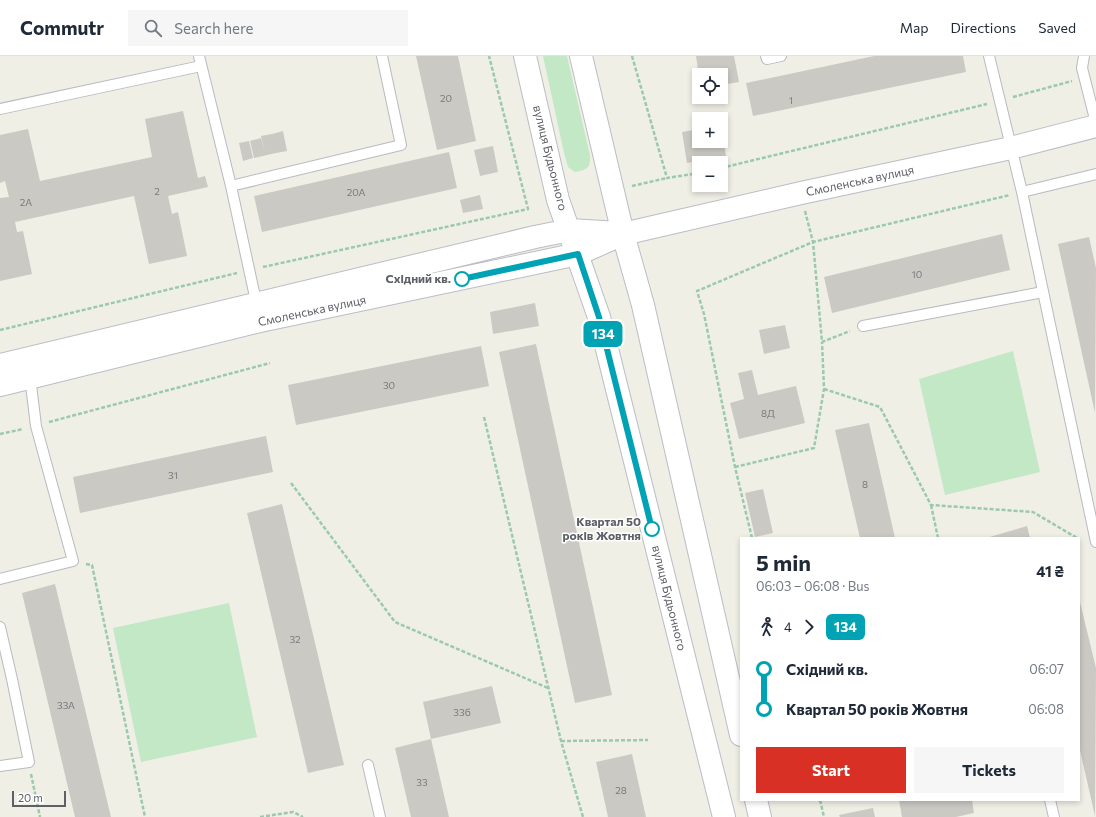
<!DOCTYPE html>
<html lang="en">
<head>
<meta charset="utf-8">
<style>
  :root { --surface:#fff; --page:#f6f6f7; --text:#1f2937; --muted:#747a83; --line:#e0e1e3; --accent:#d93025 }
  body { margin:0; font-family:Commissioner,sans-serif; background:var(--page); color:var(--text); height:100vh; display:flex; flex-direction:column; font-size:15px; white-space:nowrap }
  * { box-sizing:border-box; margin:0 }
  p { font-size:13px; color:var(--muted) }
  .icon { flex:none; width:22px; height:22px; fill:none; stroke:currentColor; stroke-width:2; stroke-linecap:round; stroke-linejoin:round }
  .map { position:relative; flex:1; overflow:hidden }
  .panel { position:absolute; left:740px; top:481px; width:340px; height:264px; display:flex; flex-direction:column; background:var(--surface); border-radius:0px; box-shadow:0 2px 6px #0003 }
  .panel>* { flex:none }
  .badge { padding:0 8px; border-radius:6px; font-size:14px; line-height:26px }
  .fabs { position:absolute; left:692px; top:12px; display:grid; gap:8px }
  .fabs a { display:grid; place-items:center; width:36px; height:36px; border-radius:0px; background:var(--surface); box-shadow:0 2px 6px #0003; font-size:20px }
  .scale { position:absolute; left:12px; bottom:10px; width:54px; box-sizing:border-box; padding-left:4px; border:2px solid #5d6067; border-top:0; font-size:11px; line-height:14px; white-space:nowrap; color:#5d6067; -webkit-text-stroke:3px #fff; paint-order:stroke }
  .map>.badge { position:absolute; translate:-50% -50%; box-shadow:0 0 0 2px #fff }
  .legs { display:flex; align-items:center; gap:6px; height:44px; padding:0 16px; font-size:13px }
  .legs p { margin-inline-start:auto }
  .head { display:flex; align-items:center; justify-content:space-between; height:68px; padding:0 16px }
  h1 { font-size:22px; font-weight:700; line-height:30px }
  .cta { display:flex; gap:8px; margin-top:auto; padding:8px 16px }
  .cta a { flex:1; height:46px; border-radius:0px; background:var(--accent); color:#fff; font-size:16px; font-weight:700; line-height:46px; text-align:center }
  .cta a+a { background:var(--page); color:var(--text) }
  ul { padding:0 16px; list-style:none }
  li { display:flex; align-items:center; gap:14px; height:40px; font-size:15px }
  li i { display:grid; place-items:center; width:6px; height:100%; margin:0 5px; background:currentColor }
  li i::after { content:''; width:10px; height:10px; margin:-5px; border:3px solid; border-radius:50%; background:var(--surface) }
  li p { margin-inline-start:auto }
  li:first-child i { background:linear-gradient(#0000 50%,currentColor 0) }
  li:last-child i { background:linear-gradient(currentColor 50%,#0000 0) }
  header { display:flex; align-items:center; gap:24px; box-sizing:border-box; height:56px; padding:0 20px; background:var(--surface); border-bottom:1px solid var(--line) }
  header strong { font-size:19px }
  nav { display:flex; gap:22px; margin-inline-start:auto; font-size:14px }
  .search { width:280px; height:36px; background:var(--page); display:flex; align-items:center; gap:10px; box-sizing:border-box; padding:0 14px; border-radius:0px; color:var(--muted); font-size:15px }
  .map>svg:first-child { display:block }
</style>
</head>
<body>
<header>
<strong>Commutr</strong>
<div class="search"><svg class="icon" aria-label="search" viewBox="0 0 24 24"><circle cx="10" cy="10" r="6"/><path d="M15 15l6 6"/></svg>Search here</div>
<nav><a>Map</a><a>Directions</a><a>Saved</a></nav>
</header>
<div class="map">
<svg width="1096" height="761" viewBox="0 0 1096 761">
  <rect width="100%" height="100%" fill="#f0efe6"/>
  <!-- green -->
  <path fill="#c2e8c6" d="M543 0H567L590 99C591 112 587 114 575 116L568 111 564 97Z
    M1013 295 1040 416 945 439 919 323Z
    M229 547 257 681 141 706 113 572Z"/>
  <!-- building -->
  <path fill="#cbc9c3" d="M416 0H458L476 85 437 94Z
    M696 0H734L739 26 721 29V19H699Z
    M874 0H963L966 16 753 60 746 27Z
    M183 55 198 122 205 120 208 131 168 140 172 158 178 156 187 200 149 208 134 140 15 166 17 176 23 175 32 218 0 225V142L9 141 5 125 0 127V79L28 73 40 125 152 101 145 63Z
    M699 73V85H721L722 75 726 100 687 107 682 76Z
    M283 75 287 95 276 97 272 78Z
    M272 78 276 97 254 102 250 85 261 82 265 97 261 80Z
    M249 85 253 102 243 105 239 87Z
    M493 90 498 116 480 120 474 94Z
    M449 96 457 132 262 176 254 140Z
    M480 139 483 153 463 157 460 144Z
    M1002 178 1010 214 832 257 824 221Z
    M1089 181 1096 212 1095 357 1058 188Z
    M535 247 539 270 493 278 490 256Z
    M785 269 790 292 764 298 759 274Z
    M536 288 612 639 575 647 499 296Z
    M481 290 489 330 296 369 288 329Z
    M752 314 758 339 796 330 805 367 739 383 730 347 744 343 738 317Z
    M869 367 895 482H860L835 374Z
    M266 380 273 416 80 457 73 421Z
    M763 433 773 477 755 481 745 437Z
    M282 448 344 709 308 717 247 457Z
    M1027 470 1030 482H986Z
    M55 528 111 761H75L22 537Z
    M1079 542 1096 612 1095 760 1079 690Z
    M492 630 501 667 431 683 423 646Z
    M431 683 449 761H411L395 692Z
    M632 698 646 761H608L596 706Z
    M899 744H972L974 757 956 761H902Z
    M873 752 875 761H840L839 759Z"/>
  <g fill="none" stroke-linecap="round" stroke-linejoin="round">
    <defs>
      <path id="lane" d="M199 0 231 130 257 250
        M766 0 767 3 781 0
        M989 0 1022 136 1096 486
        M1084 0 1082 12 1096 67
        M0 53 201 10
        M231 130 401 89 382 0
        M1022 136 1096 118
        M863 270 1043 236
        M0 523 73 505 36 370 30 321
        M0 571 12 623 29 706 0 710
        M368 709 380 761
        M1050 744 1054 761"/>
      <path id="secondary" d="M525 0 558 144 599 261 724 761
        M581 0 623 178 643 249 741 679
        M0 309 535 181 570 174 619 177
        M0 329 260 265 578 198 623 178 801 137 1011 92 1096 70
        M756 744 760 761"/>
    </defs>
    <!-- lane casing -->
    <use href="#lane" stroke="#b8bac0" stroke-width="12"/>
    <!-- secondary casing -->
    <use href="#secondary" stroke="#bbbdc4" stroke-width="24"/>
    <!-- path -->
    <path stroke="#9bc9ae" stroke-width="2.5" stroke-dasharray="4 2" stroke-linecap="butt" d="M632 0 667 122 699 117
      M1013 41 1072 25
      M721 112 987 48
      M632 130 667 122
      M805 155 813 186 822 286 850 275
      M263 211 528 153 489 0
      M0 274 237 217
      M824 333 880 351 931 449 1033 456 1077 482
      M484 361 561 685 583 761
      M49 366 270 307
      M0 378 23 373
      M735 411 814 392 824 333 822 286
      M291 427 395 566 548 632
      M931 449 938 482
      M752 482 735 411 704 258 697 235 813 186 1010 139
      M86 508 92 509 145 761
      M561 685 648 684
      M31 718 40 761
      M820 744 824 761
      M260 761 293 756 303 761"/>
    <!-- lane -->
    <use href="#lane" stroke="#fff" stroke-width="10"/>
    <!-- secondary -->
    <use href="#secondary" stroke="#fff" stroke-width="22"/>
  </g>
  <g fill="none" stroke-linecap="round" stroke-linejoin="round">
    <defs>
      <path id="line-1" d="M462 223 578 198 599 261 652 473"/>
    </defs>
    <!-- line-1 casing -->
    <use href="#line-1" stroke="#fff" stroke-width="9"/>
    <!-- line-1 -->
    <use href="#line-1" stroke="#00a3b4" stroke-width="6"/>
  </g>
  <!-- markers -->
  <g fill="#fff" stroke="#00a3b4" stroke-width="2">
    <circle cx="462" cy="223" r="7"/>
    <circle cx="652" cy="473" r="7"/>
  </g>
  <g text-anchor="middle" stroke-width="3" stroke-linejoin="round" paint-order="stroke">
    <!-- number labels -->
    <g font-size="10" fill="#787a7e">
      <text x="446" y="46">20</text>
      <text x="791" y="48">1</text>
      <text x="157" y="139">2</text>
      <text x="356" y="140">20А</text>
      <text x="26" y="150">2А</text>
      <text x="917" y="222">10</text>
      <text x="389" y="333">30</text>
      <text x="768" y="361">8Д</text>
      <text x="173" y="423">31</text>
      <text x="865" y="432">8</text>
      <text x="295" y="587">32</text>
      <text x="66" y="653">33А</text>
      <text x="462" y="660">33б</text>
      <text x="422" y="730">33</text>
      <text x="621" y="738">28</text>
    </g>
    <!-- street labels -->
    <g font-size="12" fill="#5d6067" stroke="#fff">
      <text transform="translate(550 102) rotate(76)" y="4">вулиця Будьонного</text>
      <text transform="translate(860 125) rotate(-12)" y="4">Смоленська вулиця</text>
      <text transform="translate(312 255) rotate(-12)" y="4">Смоленська вулиця</text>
      <text transform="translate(669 542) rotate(76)" y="4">вулиця Будьонного</text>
    </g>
    <!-- stop labels -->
    <g font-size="12" font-weight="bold" fill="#5d6067" stroke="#fff" text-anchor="end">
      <text x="451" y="227">Східний кв.</text>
      <text x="641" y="470">Квартал 50<tspan x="641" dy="14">років Жовтня</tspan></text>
    </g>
  </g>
</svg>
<div class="fabs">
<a><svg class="icon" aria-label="locate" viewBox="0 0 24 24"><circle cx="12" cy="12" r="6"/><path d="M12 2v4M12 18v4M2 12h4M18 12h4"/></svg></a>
<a>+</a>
<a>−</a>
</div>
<div class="scale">20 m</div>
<b class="badge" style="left:603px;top:278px;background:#00a3b4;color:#fff">134</b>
<section class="panel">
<div class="head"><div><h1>5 min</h1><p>06:03 – 06:08 · Bus</p></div><b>41 ₴</b></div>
<div class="legs"><svg class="icon" aria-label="walk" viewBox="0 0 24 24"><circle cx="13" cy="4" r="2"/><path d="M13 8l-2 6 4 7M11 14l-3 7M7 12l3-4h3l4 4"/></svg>4<svg class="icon" aria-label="forward" viewBox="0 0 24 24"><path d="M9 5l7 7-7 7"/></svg><b class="badge" style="background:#00a3b4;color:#fff">134</b></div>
<ul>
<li><i style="color:#00a3b4"></i><b>Східний кв.</b><p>06:07</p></li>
<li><i style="color:#00a3b4"></i><b>Квартал 50 років Жовтня</b><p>06:08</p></li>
</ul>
<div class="cta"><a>Start</a><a>Tickets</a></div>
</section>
</div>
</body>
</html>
